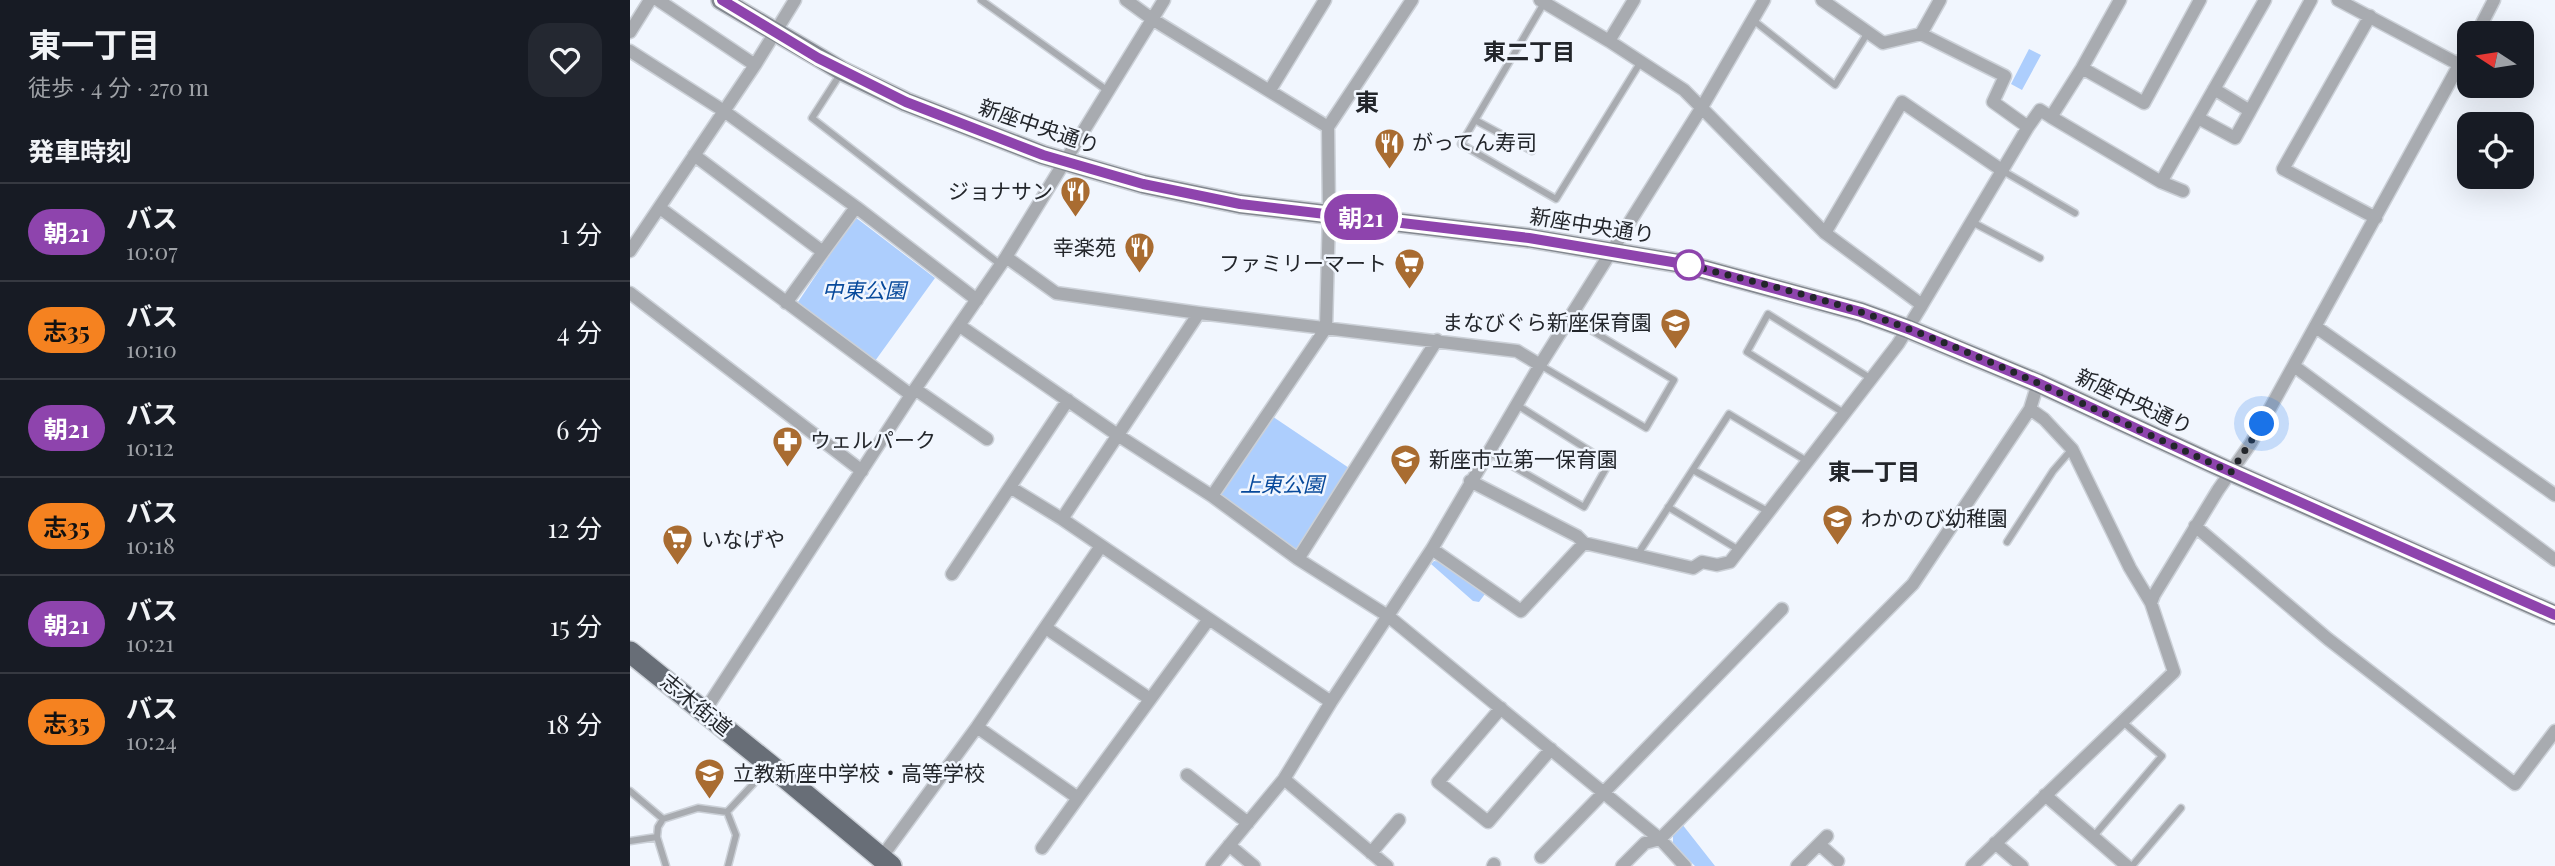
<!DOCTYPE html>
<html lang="ja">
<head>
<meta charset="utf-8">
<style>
  :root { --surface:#171b24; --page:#242831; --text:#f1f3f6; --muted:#9ea1a6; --line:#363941 }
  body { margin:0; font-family:"Playfair Display","Noto Sans JP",serif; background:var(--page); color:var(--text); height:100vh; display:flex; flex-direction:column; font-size:26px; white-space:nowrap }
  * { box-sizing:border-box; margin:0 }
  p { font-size:23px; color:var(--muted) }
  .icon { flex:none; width:38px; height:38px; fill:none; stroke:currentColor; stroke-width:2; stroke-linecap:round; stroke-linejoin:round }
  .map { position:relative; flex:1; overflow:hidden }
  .side { display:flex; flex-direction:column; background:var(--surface); width:630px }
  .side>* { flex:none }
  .badge { padding:0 14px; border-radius:23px; font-size:24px; line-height:46px }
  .needle { width:46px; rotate:282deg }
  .fabs { position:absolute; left:1827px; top:21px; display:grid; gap:14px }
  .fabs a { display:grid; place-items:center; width:77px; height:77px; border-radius:14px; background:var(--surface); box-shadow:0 7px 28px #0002; font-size:35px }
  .you { position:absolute; width:35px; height:35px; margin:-18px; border:5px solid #fff; border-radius:50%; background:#1a73e8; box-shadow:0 0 0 10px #1a73e833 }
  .map>.badge { position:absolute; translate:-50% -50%; box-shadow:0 0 0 4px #fff }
  h2 { padding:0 28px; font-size:26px; line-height:63px }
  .round { display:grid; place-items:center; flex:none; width:74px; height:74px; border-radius:21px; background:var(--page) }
  .headline { display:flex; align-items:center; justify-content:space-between; height:119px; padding:0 28px }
  h1 { font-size:33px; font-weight:700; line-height:52px }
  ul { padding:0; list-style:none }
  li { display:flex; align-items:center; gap:21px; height:98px; padding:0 28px; border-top:2px solid var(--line) }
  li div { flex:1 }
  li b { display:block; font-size:26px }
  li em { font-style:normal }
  li .badge { min-width:77px; font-weight:700; text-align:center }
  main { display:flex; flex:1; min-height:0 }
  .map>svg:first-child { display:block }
</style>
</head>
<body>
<main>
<section class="side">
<div class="headline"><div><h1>東一丁目</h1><p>徒歩 · 4 分 · 270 m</p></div><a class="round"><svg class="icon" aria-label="heart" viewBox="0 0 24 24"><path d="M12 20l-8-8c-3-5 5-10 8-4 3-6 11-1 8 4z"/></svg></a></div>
<h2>発車時刻</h2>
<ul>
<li><span class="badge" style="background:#8e44ad;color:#fff">朝21</span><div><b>バス</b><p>10:07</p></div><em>1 分</em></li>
<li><span class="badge" style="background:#f58220;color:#111">志35</span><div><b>バス</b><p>10:10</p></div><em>4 分</em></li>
<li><span class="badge" style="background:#8e44ad;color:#fff">朝21</span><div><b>バス</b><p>10:12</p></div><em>6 分</em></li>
<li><span class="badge" style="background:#f58220;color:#111">志35</span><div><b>バス</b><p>10:18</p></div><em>12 分</em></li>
<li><span class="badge" style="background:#8e44ad;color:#fff">朝21</span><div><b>バス</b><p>10:21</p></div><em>15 分</em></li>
<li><span class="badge" style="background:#f58220;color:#111">志35</span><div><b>バス</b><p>10:24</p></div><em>18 分</em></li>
</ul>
</section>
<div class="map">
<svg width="1925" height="866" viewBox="0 0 1925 866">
  <rect width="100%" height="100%" fill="#f1f6fe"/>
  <!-- green -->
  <path fill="#adcefd" d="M1399 49 1411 55 1392 90 1381 84Z
    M225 217 305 278 245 361 168 302Z
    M639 414 725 472 668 559 582 497Z
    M804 561 813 562 855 594 849 602 843 601 801 564Z
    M1052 824 1085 866H1065L1043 845V833Z"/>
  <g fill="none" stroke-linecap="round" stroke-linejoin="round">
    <defs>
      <path id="lane" d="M351 0 478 91
        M914 3 831 144 926 199 1010 63
        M1123 20 1205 85 1237 34
        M211 73 182 118 371 265
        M845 120 902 151
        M1373 171 1445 213
        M1342 222 1410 258
        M910 365 1016 428 1044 380 939 317
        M1214 413 1117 352 1138 314 1240 378
        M858 452 954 507 979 463 887 405
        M1063 470 1139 512
        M1038 507 1109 550
        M1377 542 1423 471 1442 449
        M1008 554 1099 414 1177 461
        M0 791 33 819
        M97 812 106 835 98 866
        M27 837 36 866
        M1463 837 1532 756 1493 722
        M0 841 27 837 28 827 33 819 68 808 97 812 138 768
        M1502 866 1551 808"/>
      <path id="street" d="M28 0 125 65
        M496 0 522 19 698 127 699 213 696 328 582 496
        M1192 0 1253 43 1291 34
        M1310 0 1291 34 1375 76 1363 102 1398 127
        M1708 0 1830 65
        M1740 16 1653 169 1746 218
        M0 32 20 0
        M1847 33 1864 0
        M979 41 1004 0
        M0 51 94 111 226 207
        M1452 68 1514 103 1570 0
        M1584 89 1620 111 1681 0
        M640 90 695 0
        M1421 117 1531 182 1635 0
        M1568 118 1605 138 1620 111
        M698 127 782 0
        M64 155 193 252 156 303
        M1531 182 1553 191
        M30 208 281 395
        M1195 233 1272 102 1373 171
        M0 251 125 65 165 0
        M193 252 226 207 347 300
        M376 257 426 293 569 313 887 351 910 365 1072 107 1134 0
        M0 293 232 471
        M1292 305 1398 127 1410 110 1421 117 1452 68 1490 0
        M569 313 432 519 701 702
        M330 326 489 436 582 496 668 559 758 616 1030 839 1055 866
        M1686 327 1925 495
        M1664 366 1925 560
        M285 389 357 439
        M840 481 947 536 954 543
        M380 487 432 519
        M1565 526 1698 639 1885 784 1925 731
        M802 549 891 611 954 543 1063 568 1072 562 1087 565 1100 562 1268 344 1292 305 1195 233 1054 90 979 41 910 0
        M668 559 807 340
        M322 574 438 400
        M1521 603 1524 595 1588 490 1621 443 1839 47
        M416 628 520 699
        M871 708 808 782 858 822 921 749
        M74 712 281 395 376 257 534 0
        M347 727 448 798 579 619
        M557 775 618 823
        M654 779 757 866
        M1415 795 1497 866
        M1365 843 1392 866
        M1189 844 1208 861
        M599 845 624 866
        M412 848 448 798
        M741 853 769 820
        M911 857 1152 609
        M251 858 347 727 471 546
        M582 866 654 779 701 702 802 549 910 365
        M863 866 864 864
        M992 866 1015 843 1030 839 1283 584 1400 409
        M1167 866 1197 836
        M1342 866 1544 672 1521 603 1500 568 1442 449 1414 419 1400 409 1408 383"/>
      <path id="secondary" d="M91 0 212 71 276 102 413 155 513 184 610 204 899 238 1054 264 1231 312 1278 329 1408 383 1601 472 1925 615"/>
      <path id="primary" d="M0 652 140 765 261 866"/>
    </defs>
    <!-- lane casing -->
    <use href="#lane" stroke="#ccd1d8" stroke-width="9"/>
    <!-- street casing -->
    <use href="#street" stroke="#ccd1d8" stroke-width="15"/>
    <!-- secondary casing -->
    <use href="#secondary" stroke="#ccd1d8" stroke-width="22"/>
    <!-- primary casing -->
    <use href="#primary" stroke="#ccd1d8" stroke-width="24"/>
    <!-- lane -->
    <use href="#lane" stroke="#a8abb0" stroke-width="6"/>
    <!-- street -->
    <use href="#street" stroke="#a8abb0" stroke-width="12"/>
    <!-- secondary -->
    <use href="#secondary" stroke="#82878f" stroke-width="19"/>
    <!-- primary -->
    <use href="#primary" stroke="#686e77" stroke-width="21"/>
  </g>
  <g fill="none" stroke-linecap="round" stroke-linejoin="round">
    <defs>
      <path id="line" d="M92 0 188 58 276 102 413 155 513 184 610 204 899 238 1054 264 1231 312 1278 329 1408 383 1579 462 1925 615"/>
    </defs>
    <!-- line casing -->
    <use href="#line" stroke="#fff" stroke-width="16"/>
    <!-- line -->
    <use href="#line" stroke="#8e44ad" stroke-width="10"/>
    <!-- walk -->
    <path stroke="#23262b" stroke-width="7" stroke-dasharray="0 12.6" d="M1059 265 1054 264C1130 283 1206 301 1279 329 1389 371 1494 424 1601 472L1632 424"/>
  </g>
  <!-- icons -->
  <defs>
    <symbol id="restaurant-pin" viewBox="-11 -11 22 30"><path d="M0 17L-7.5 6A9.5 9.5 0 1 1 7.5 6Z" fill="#a96c31" stroke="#f1f6fe"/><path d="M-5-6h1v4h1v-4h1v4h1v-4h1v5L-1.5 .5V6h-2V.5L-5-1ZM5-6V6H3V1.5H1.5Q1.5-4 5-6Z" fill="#fff"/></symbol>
    <symbol id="supermarket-pin" viewBox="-11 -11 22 30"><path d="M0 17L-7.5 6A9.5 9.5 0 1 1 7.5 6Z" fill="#a96c31" stroke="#f1f6fe"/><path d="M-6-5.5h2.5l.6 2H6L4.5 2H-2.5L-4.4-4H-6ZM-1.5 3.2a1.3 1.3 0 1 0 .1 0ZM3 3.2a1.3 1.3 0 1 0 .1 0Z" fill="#fff"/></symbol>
    <symbol id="school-pin" viewBox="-11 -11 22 30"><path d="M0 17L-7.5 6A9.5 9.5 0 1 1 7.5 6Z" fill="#a96c31" stroke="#f1f6fe"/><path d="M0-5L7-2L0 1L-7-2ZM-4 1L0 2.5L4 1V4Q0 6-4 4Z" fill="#fff"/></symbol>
    <symbol id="pharmacy-pin" viewBox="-11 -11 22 30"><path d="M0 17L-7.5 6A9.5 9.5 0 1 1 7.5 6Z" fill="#a96c31" stroke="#f1f6fe"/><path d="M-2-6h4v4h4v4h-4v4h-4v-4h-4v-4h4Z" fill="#fff"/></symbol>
  </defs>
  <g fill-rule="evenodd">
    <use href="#restaurant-pin" x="742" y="126" width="35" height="47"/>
    <use href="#restaurant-pin" x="428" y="174" width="35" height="47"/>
    <use href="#restaurant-pin" x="492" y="230" width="35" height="47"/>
    <use href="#supermarket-pin" x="762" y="246" width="35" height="47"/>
    <use href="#school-pin" x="1028" y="306" width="35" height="47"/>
    <use href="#pharmacy-pin" x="140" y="424" width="35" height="47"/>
    <use href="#school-pin" x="758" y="442" width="35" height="47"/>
    <use href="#school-pin" x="1190" y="502" width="35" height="47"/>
    <use href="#supermarket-pin" x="30" y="522" width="35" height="47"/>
    <use href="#school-pin" x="62" y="756" width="35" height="47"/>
  </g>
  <!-- markers -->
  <circle fill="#fff" stroke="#8e44ad" stroke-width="3.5" cx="1059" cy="265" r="14"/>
  <g text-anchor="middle" stroke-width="5" stroke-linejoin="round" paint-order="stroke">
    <!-- street labels -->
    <g font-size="21" fill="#23262b" stroke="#f1f6fe">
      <text transform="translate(409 127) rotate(19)" y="7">新座中央通り</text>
      <text transform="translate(962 226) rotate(9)" y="7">新座中央通り</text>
      <text transform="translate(1504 402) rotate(25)" y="7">新座中央通り</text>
      <text transform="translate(66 705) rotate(39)" y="7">志木街道</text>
    </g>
    <!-- poi labels -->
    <g font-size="21" fill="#23262b" stroke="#f1f6fe" text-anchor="start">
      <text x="782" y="150">がってん寿司</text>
      <text x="423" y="199" text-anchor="end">ジョナサン</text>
      <text x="486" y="255" text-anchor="end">幸楽苑</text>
      <text x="757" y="271" text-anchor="end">ファミリーマート</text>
      <text x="1022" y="330" text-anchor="end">まなびぐら新座保育園</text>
      <text x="180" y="448">ウェルパーク</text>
      <text x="799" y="467">新座市立第一保育園</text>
      <text x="1231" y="526">わかのび幼稚園</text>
      <text x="71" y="547">いなげや</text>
      <text x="103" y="781">立教新座中学校・高等学校</text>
    </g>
    <!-- park labels -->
    <g font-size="21" font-style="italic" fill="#07499b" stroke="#f1f6fe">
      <text x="234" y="298">中東公園</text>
      <text x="652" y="492">上東公園</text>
    </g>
    <!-- neighbourhood labels -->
    <g font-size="23" font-weight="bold" fill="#23262b" stroke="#f1f6fe">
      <text x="899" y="60">東二丁目</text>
      <text x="1244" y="480">東一丁目</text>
    </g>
    <!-- quarter labels -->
    <g font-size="24" font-weight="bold" fill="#23262b" stroke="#f1f6fe">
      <text x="737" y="111">東</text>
    </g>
  </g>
</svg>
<div class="fabs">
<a><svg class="needle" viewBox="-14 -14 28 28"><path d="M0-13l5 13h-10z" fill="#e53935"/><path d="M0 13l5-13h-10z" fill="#9ea1a6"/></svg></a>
<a><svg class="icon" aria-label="locate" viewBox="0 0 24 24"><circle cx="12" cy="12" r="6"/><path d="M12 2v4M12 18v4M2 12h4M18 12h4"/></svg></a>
</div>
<div class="you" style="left:1632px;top:424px"></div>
<b class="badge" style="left:731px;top:217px;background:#8e44ad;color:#fff">朝21</b>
</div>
</main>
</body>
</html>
